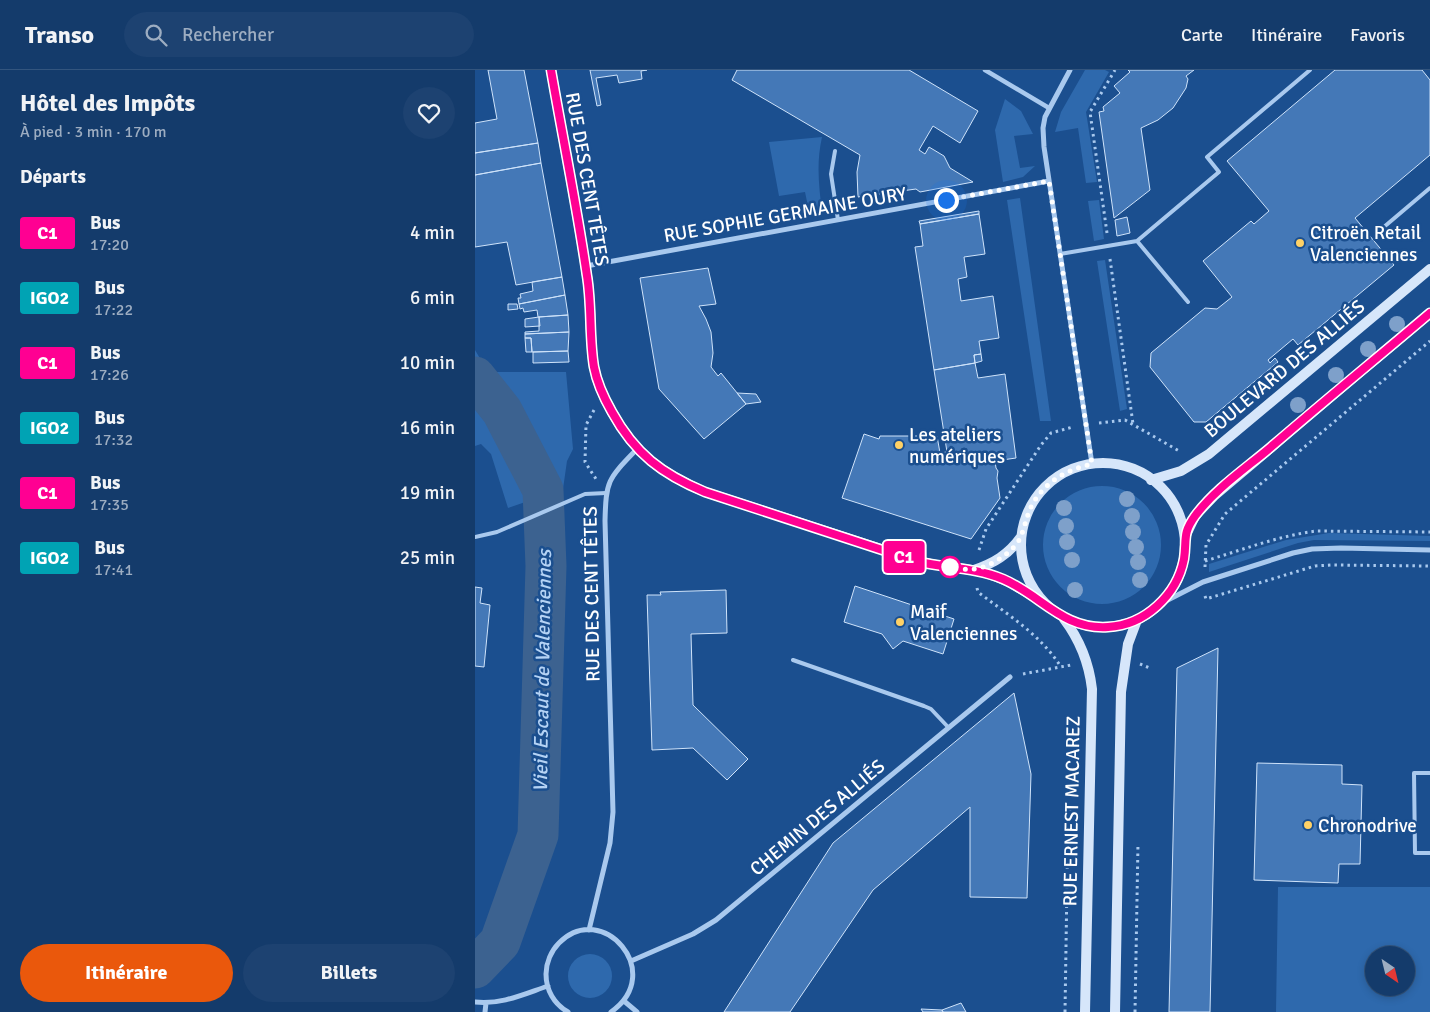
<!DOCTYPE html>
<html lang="fr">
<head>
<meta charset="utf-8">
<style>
  :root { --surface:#143b6b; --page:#1d4271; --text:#f1f3f6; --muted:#9dadc1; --line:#33557e; --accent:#ea580c }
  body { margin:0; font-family:Signika,sans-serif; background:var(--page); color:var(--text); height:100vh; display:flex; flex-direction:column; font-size:19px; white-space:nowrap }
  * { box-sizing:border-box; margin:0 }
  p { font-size:16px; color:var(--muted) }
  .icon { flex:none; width:28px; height:28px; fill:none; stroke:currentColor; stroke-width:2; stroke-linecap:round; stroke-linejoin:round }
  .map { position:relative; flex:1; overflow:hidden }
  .panel { display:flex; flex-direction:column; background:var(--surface); width:475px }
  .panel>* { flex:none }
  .badge { padding:0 10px; border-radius:4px; font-size:18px; line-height:32px }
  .needle { width:32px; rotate:145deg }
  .tools { position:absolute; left:890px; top:876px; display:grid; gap:10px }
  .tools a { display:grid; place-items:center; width:50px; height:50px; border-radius:50%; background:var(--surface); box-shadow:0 2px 8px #0003,0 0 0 1px var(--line); font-size:25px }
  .you { position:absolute; width:25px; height:25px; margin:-12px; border:4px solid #fff; border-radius:50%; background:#1a73e8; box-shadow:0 0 0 8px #1a73e833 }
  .map>.badge { position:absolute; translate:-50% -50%; box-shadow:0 0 0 2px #fff }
  h2 { padding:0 20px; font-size:19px; line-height:45px }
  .round { display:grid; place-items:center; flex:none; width:52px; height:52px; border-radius:26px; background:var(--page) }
  .headline { display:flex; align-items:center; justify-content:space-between; height:85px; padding:0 20px }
  h1 { font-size:24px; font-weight:700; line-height:38px }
  .primary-button { display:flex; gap:10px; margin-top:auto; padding:10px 20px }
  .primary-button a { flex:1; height:58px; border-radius:30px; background:var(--accent); color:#fff; font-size:20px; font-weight:700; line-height:58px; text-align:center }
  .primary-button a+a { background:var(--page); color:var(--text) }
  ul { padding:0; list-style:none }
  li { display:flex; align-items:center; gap:15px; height:65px; padding:0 20px }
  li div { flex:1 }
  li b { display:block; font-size:19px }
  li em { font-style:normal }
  li .badge { min-width:55px; font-weight:700; text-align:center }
  header { display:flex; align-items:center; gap:30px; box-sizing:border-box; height:70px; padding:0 25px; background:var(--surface); border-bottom:1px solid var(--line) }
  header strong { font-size:24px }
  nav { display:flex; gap:28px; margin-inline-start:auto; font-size:18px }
  .search { width:350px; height:45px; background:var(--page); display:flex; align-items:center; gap:12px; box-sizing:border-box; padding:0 18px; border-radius:28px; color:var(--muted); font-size:19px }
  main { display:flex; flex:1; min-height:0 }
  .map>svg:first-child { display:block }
</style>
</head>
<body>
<header>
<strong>Transo</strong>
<div class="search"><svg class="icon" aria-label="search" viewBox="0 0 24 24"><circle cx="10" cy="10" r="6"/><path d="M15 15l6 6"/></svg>Rechercher</div>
<nav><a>Carte</a><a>Itinéraire</a><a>Favoris</a></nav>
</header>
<main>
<section class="panel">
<div class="headline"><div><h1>Hôtel des Impôts</h1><p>À pied · 3 min · 170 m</p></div><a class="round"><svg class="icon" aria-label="heart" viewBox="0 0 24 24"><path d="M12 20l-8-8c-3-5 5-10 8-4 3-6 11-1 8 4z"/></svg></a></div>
<h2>Départs</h2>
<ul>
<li><span class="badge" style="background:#ff0092;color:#fff">C1</span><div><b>Bus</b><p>17:20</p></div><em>4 min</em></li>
<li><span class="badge" style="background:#00a3b4;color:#fff">IGO2</span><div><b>Bus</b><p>17:22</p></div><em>6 min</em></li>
<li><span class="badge" style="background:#ff0092;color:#fff">C1</span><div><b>Bus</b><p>17:26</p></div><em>10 min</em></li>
<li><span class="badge" style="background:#00a3b4;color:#fff">IGO2</span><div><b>Bus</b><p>17:32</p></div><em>16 min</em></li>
<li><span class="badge" style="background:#ff0092;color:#fff">C1</span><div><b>Bus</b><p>17:35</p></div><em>19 min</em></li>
<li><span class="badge" style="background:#00a3b4;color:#fff">IGO2</span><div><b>Bus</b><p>17:41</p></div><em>25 min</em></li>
</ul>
<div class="primary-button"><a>Itinéraire</a><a>Billets</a></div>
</section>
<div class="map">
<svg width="955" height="942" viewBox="0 0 955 942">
  <rect width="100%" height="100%" fill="#1b4f8f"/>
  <!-- green -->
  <path fill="#2e69ad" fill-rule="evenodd" d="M610 0H630L634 2 611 42 622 112 611 113 603 58 580 62 586 42Z
    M530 29 546 41 558 64 539 66 545 98 560 96 548 107 528 112 520 60Z
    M347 67C341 94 344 116 347 143L335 146 330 122 304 126 294 72Z
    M545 128 576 351H565L532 130Z
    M624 130 629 169 619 171 613 131Z
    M630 190 652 339 645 341 622 191Z
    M0 280 13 302H91L98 379 92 391 88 419 33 438 16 384 6 374 0 376Z
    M568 475a59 59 0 1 1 118 0a59 59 0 1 1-118 0Z
    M854 463 955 466V471L839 470 823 473 734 502V494L811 470Z
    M803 817H955V942H801ZM899 885H931V918H899Z
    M93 906a22 22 0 1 1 44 0a22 22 0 1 1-44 0Z"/>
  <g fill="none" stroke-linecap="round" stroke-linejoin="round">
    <!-- river -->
    <path stroke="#3c6290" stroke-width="41" d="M0 307 27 341 68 420 71 496 63 765 25 872 0 898"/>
  </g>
  <!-- building -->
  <path fill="#4478b7" stroke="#cfe3fa" d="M13 0H49L63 73 0 83V53L22 49Z
    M115 0H172L166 1 167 9 144 13 142 5 121 8 126 35 122 36Z
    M262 0H434L503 41 485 73 458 56 444 80 450 84 454 77 469 86 475 98 498 112 445 122 441 119 383 127 382 102 385 85 257 10Z
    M653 0H719L711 6 713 9 711 18 698 38 683 50 666 58 675 120 639 148 624 42 629 41 628 37 645 23 639 16 655 2Z
    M860 0H947L955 10V85L880 148 919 195 823 275 818 269 793 290 795 293 800 288 803 292 731 352H719L675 297 676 283 730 238 742 239 757 227 728 191 776 151 779 154 794 141 752 91Z
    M63 73 66 93 0 105V83Z
    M66 93 87 207 41 215 32 172 0 177V105Z
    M504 141V144L445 154 444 151Z
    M504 144 510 184 489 187 492 207 483 209 486 231 518 226 524 268 504 271 506 284 499 285 500 293 459 300 440 177 448 176 445 154Z
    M652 147 655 163 642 166 640 150Z
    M233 198 241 234 224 236 231 249 236 262 238 283 236 297 243 306 246 303 271 334 229 369 184 319 165 208Z
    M87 207 90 225 44 234 43 228H46L45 224 58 221 57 212Z
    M90 225 93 245 63 247 62 240 49 242 48 238 45 239 44 234Z
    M33 234H42L43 239 33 240Z
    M93 245 94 262 50 264V262L64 261V247Z
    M64 247 65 256 50 257V249Z
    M94 262 93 281 57 282 56 268H50V264Z
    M50 268H56L57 282H51Z
    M93 281 94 292 58 293V282Z
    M506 284 507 291 500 293 499 285Z
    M500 293 503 308 530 304 541 388 520 391 521 398 523 401 522 408 525 428 496 469 367 428 389 364 404 369 405 366H462L465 383 472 382 459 300Z
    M262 323 281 324 286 332 271 334Z
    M380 516 479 549 468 584 428 571 418 579 407 564 369 552Z
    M0 517 7 518 5 533 15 535 9 597 0 596Z
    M251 520 252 563 216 564 218 635 273 689 252 710 218 678 177 680 172 525H186L185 522Z
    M743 578 735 942H694L702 598Z
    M539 623 556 704 552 828 495 827V737L398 820 315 942H249L358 773Z
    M782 693 867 695V714L887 715 885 794H864L863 813 779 810Z
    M486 933 491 942H468L467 940Z
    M446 939 467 940 468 942H448Z"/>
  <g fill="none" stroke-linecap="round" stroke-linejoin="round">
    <!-- path -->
    <path stroke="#a9c9ee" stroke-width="3" stroke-dasharray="2.5 4" stroke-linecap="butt" d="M632 163 615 42 640 0
      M635 189 658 354
      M119 340 111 355 110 392 121 409
      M624 353 650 350 706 382
      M504 480 511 459 566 375 576 363 598 357
      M730 491C767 480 803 466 841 461L955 462
      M730 497 731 475 750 444 955 271
      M502 518 503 522C533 545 566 565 586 597
      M730 526 731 529 840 496 857 495 955 496
      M665 594 677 599
      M548 604 596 595
      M590 942 593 747 597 735
      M660 942 663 773"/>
    <!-- service -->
    <path stroke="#a9c9ee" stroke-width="4" d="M360 81 356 104 363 150
      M903 162 955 118
      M585 184 662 171
      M713 232 662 171 744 102 732 87 835 0
      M0 467 22 462 110 424 131 423
      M318 590 449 636 456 639 473 657
      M955 703H939L940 783H955"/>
    <!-- pedestrian -->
    <path stroke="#a9c9ee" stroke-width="4.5" d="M510 0 574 38"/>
    <!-- minor -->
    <path stroke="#a9c9ee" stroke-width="5" d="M595 0 570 47 568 58 569 77 617 394
      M111 196 574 111
      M683 535 728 512 818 483 837 479 866 478 955 480
      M114 860 135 773 138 742 130 451C131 410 133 409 162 379
      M156 891 218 864 241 850 535 607
      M149 931 162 942
      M0 932C26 935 49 924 73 916
      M10 942 11 933
      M93 942C79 934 71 920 71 904 71 893 76 881 84 873 127 829 192 903 136 942"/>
    <!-- secondary -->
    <path stroke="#d6e6fa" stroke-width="10" d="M76 0C88 69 102 137 112 206 117 236 114 267 119 297 122 313 129 328 137 342 160 384 186 403 230 422L443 491C461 496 479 497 497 500 525 504 547 520 571 534
      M546 475a82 82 0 1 1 164 0a82 82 0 1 1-164 0Z
      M676 410 706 401 734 384 955 199
      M710 467 720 446 739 426 955 243
      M499 500C519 493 533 485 546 467
      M589 549C605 570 614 593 617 619L610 942
      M640 942 646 622 653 574 662 550"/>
  </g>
  <!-- trees -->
  <g fill="#7ea0ca">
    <circle cx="922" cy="254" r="8"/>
    <circle cx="893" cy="279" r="8"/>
    <circle cx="861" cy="305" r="8"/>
    <circle cx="823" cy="335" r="8"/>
    <circle cx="652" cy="429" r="8"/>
    <circle cx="589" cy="438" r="8"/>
    <circle cx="657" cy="446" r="8"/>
    <circle cx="591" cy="456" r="8"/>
    <circle cx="658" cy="462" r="8"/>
    <circle cx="592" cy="472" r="8"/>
    <circle cx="661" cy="477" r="8"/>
    <circle cx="597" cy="490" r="8"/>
    <circle cx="663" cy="492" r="8"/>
    <circle cx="665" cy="510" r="8"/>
    <circle cx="600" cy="520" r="8"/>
  </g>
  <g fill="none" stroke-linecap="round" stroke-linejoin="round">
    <defs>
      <path id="line" d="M76 0C88 69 102 137 112 206 117 236 114 267 119 297 122 313 129 328 137 342 160 384 187 404 230 422L444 492C472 498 501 498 528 509 566 525 588 560 633 557 670 555 702 525 709 489 712 469 707 464 720 446 740 419 770 399 796 377 848 332 902 288 955 243"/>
    </defs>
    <!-- line casing -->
    <use href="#line" stroke="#fff" stroke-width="11"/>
    <!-- line -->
    <use href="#line" stroke="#ff0092" stroke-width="8"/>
    <!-- walk -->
    <path stroke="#fff" stroke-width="5" stroke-dasharray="0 9" d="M471 130 574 111 617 394C594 399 573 410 560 430 552 442 551 454 546 466 541 481 513 499 497 499 489 500 481 498 474 497H475"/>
  </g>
  <!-- markers -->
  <g fill="#ffd166" stroke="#1b4f8f" stroke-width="2">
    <circle cx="825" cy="173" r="5"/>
    <circle cx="424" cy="375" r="5"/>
    <circle cx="425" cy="552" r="5"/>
    <circle cx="833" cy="755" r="5"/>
  </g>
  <circle fill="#fff" stroke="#ff0092" stroke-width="2.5" cx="475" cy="497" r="10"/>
  <g text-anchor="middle" stroke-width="5" stroke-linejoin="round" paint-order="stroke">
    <!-- street labels -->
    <g font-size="19" fill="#fff" stroke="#1b4f8f">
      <text transform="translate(113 109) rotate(80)" y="7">RUE DES CENT TÊTES</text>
      <text transform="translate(310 144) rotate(-10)" y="7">RUE SOPHIE GERMAINE OURY</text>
      <text transform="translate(809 298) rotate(-40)" y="7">BOULEVARD DES ALLIÉS</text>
      <text transform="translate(116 524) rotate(-91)" y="7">RUE DES CENT TÊTES</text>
      <text transform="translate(596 741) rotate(-89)" y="7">RUE ERNEST MACAREZ</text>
      <text transform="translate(342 747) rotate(-40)" y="7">CHEMIN DES ALLIÉS</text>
    </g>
    <!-- poi labels -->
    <g font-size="19" fill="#fff" stroke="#1b4f8f" text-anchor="start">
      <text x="835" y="169">Citroën Retail<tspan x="835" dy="22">Valenciennes</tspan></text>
      <text x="434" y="371">Les ateliers<tspan x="434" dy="22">numériques</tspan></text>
      <text x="435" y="548">Maif<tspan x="435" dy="22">Valenciennes</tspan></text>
      <text x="843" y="762">Chronodrive</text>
    </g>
    <!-- water labels -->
    <g font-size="20" font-style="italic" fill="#b5d3f5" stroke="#1b4f8f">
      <text transform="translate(67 601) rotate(-89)" y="7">Vieil Escaut de Valenciennes</text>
    </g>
  </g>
</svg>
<div class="tools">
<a><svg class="needle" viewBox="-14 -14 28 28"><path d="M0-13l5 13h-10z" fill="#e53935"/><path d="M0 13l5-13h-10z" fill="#9dadc1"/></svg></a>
</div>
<div class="you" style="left:471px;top:130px"></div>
<b class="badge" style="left:429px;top:487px;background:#ff0092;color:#fff">C1</b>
</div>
</main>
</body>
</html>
